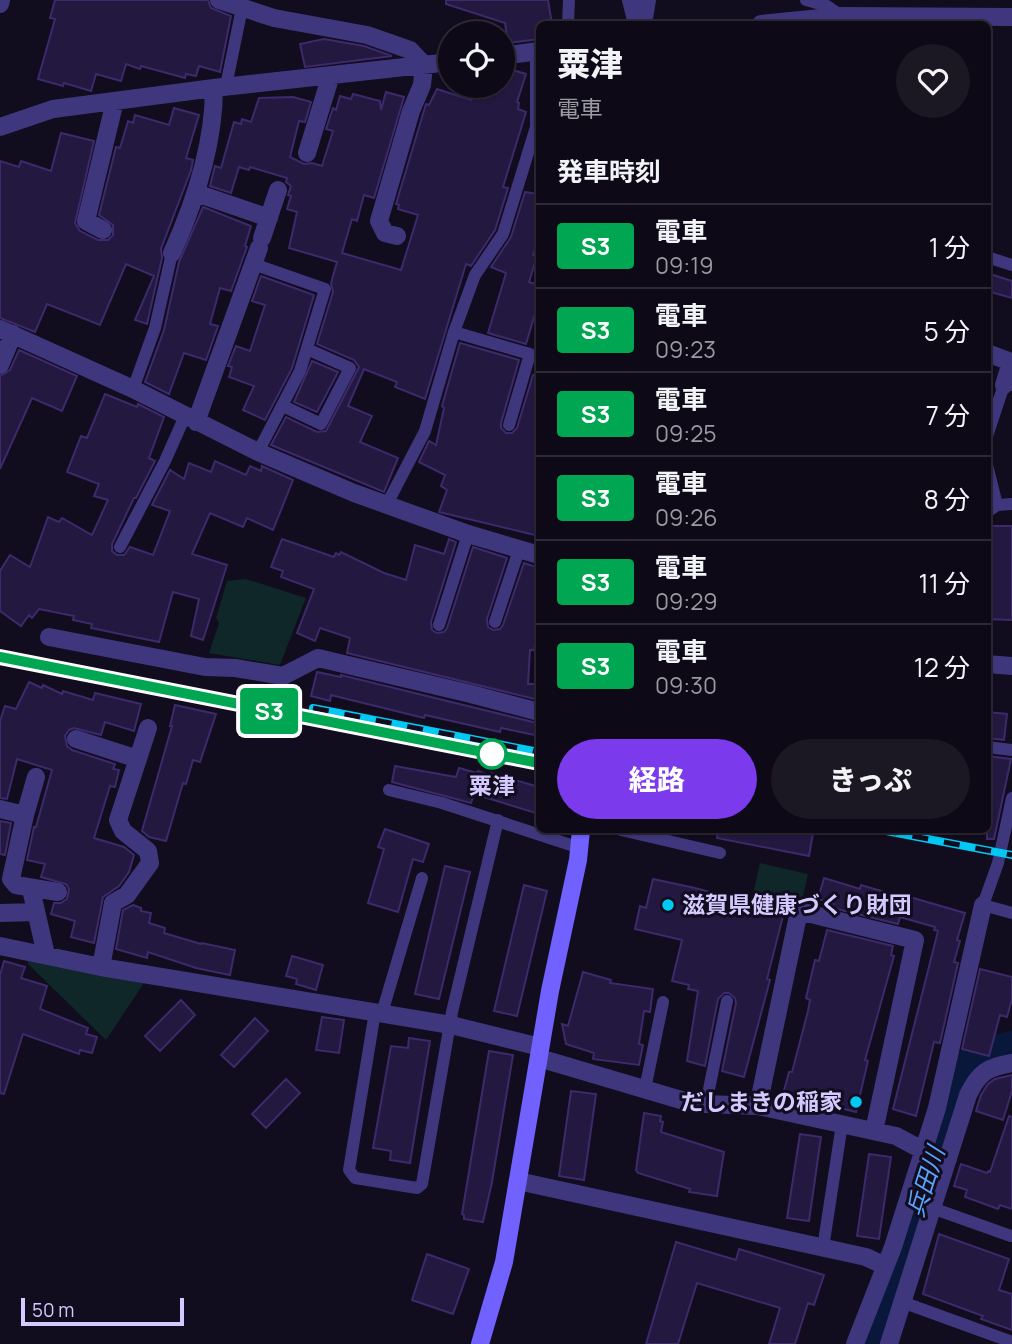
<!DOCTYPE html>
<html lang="ja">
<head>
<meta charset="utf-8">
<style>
  :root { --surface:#0d0916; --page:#1b1723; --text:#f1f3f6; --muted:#9a9aa1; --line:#2d2a35; --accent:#7c3aed }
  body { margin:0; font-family:Manrope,"Noto Sans JP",sans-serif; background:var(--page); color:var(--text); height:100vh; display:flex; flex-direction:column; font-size:26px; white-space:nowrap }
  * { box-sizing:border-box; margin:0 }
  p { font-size:23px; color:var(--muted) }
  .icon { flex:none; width:38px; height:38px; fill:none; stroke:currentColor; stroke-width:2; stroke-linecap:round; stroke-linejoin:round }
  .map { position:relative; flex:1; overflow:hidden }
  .side { position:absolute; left:536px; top:21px; width:455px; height:812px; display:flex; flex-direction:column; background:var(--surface); border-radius:10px; box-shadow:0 2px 5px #0004,0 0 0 2px var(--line) }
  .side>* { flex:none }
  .badge { padding:0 14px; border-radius:5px; font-size:24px; line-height:46px }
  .fabs { position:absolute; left:438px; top:21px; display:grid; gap:14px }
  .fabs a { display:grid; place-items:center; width:77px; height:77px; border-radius:50%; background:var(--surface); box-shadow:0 2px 5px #0004,0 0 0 2px var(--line); font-size:35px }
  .scale { position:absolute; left:21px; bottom:18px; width:163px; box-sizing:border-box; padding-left:7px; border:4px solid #d4caff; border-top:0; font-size:19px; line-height:24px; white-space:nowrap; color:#d4caff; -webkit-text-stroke:5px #110c1e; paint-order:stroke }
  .map>.badge { position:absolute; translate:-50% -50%; box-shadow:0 0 0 4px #fff }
  h2 { padding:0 21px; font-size:26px; line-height:63px }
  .round { display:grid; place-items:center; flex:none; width:74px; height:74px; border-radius:37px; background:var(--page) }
  .summary { display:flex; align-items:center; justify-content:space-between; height:119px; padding:0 21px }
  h1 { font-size:33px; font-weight:800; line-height:52px }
  .action { display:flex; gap:14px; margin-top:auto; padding:14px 21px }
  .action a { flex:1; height:80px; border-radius:42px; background:var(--accent); color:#fff; font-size:28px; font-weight:800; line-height:80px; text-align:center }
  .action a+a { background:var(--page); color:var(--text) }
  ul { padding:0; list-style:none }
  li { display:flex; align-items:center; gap:21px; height:84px; padding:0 21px; border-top:2px solid var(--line) }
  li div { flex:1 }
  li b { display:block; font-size:26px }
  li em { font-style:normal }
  li .badge { min-width:77px; font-weight:700; text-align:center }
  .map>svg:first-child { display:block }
</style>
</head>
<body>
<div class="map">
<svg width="1012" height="1344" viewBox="0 0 1012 1344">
  <rect width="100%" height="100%" fill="#110c1e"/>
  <!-- green -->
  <path fill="#0f2728" d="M246 579 306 598 280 665 209 653 219 623 216 618 227 581Z
    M760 863 808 874 801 905 753 894Z
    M28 961 144 983 106 1040 28 964Z"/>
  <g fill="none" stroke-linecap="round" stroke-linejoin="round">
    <!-- river -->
    <path stroke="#09173a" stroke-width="38" d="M873 1344 961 1074C977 1061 992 1055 1012 1050"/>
  </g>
  <!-- building -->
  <path fill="#23183f" stroke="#3c2a6b" stroke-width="2" d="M55 0H208L211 8 231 16 220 72 199 66 196 76 186 74 185 78 141 66 140 69 126 64 121 81 96 74 91 91 64 83 63 86 38 79 55 19 50 18Z
    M446 0H548L552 24H539V39L508 43 505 23 446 4Z
    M324 39 364 46 392 56 305 67 300 44Z
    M506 68 526 74 517 102 519 103 518 109 526 112 503 187 508 188 495 230 471 266 466 264 425 399 395 387 397 382 364 369 348 406 372 416 360 442 398 458 384 492 271 445 286 417 317 432 326 431 359 367 354 360 317 344 333 292 331 283 337 262 289 248 297 212 287 209 291 196 288 195 291 186 286 182 287 178 250 167 249 170 239 167 231 193 210 186 215 166 221 168 234 122 241 124 242 119 251 122 259 98 293 97 311 102 305 122 299 121 290 157 304 164 312 163 322 166 333 131 326 129 333 108 336 110 340 96 351 99 353 94 380 101 381 110 386 92 404 97 374 198 364 195 357 221 352 219 342 253 401 270 418 215 398 209 399 205 396 204 426 104 429 105 437 89 471 100 474 91 480 93 482 86H502Z
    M174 108 199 115 186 158 193 160 191 170 161 249 162 258 147 324 135 320 154 276 126 264 100 325 47 304 35 332 0 318V161L19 167 21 161 51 171 61 133 94 141 75 223 80 231 98 240H108L113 235V225L99 215 116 147 120 148 128 121 133 123 135 115 169 125Z
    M525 192 539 194V236L533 255 537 256 529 282 539 285V300L526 344 488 333 506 273 491 267 511 237Z
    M203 207 251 226 245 246 247 247 231 291 220 288 210 324 218 326 206 360 184 353 169 394 145 382 164 330 179 262Z
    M987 273 1012 281V298L987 291Z
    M261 276 314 295 292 368 265 420 243 410 254 386 229 377 232 367 228 366 236 346 250 351 265 305 252 301Z
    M460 343 519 360 501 423V428L506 433H512L517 428 533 375 539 376V536L439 512 447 490 441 486 445 475 419 462 429 441 436 445 444 408 442 406Z
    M19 350 77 376 62 411 32 398 0 469V376L10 370Z
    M312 361 338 372 317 412 294 402Z
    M105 394 137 407 138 404 164 417 149 458 155 461 136 498H134L112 544V551L117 555H124L130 547 153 555 170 511 152 505 170 470 184 479 189 463 211 472 215 461 246 475 250 466 261 471 262 466 293 480 273 530 247 518 243 527 210 513 192 554 227 565 203 640 191 636 199 599 173 592 159 642 91 628 92 624 73 620 74 616 39 609 32 618 29 615 21 626 0 611V571L10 555 30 567 48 517 59 522 62 518 92 535 108 500 94 496 99 484 67 472 81 436 87 438Z
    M994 526H1012V620L987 619V527Z
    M282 539 334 557 336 553 339 555 341 552 384 573 406 580 415 545 444 554 449 539 456 542 431 622 432 630 437 633 444 632 447 628 473 547 507 558 487 619 488 627 493 630 500 629 503 625 524 563 539 568V625L534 650H530L528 684H539V700L347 653 350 638 320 628 315 641 297 633 314 589 281 577 283 571 271 567Z
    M317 672 341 677V675L537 723 535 735 501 728 500 732 425 715 424 718 331 695 330 701 311 696Z
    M29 682 42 688 43 685 62 694 63 691 93 700 95 693 141 704 134 731 105 722 101 735 74 728 69 730 65 736 67 746 72 750 115 764 113 769 119 770 115 787 110 786 94 838 124 847 134 855 129 872 119 886 103 897 94 943 71 937 75 921 51 914 54 903H61L67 899 69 889 66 884 41 877 45 864 27 860 34 827H36L52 770 17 759 7 799 0 798V721L5 706 16 709Z
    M175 705 216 714 200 762 193 760 186 784 183 783 166 841 149 837 142 831 172 726H170Z
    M987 712 1007 714 1004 740 987 738Z
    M987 756 1011 759 994 839H987Z
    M395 766 456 777 459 768 477 773 478 771 490 775 491 773 539 787V814L474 794 471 803 392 782Z
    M0 821 11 823 5 855 0 854Z
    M385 829 429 844 423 862 413 859 398 912 368 903 384 849 378 847Z
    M718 830H797L813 833 809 856 717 838Z
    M445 866 470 872 439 999 415 994Z
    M824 878 860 889 861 885 895 895 896 893 965 913 957 940 960 941 954 962 958 963 940 1043 934 1042 916 1116 893 1109 938 931 934 930 935 927 900 917 898 924 833 908 834 904 818 899Z
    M653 879 695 888 784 912 767 979 770 980 744 1077 722 1071 736 1003 735 998 729 993H724L718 999 705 1066 687 1061 698 991 688 989 689 985 672 981 682 940 635 929 640 906 646 908Z
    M524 885 547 891 517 1016 494 1011Z
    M133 905 141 908V911L151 913 149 923 165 928 164 933 201 944 202 943 235 950 230 975 196 968 148 952 147 958 116 949 123 910Z
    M827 930 893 946 891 955 894 956 865 1060 868 1061 856 1112 783 1094 789 1072H792L808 1011 810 1000 806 998 815 960 819 961Z
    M292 956 323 965 316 990 296 984 297 979 286 976Z
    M4 961 25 967 21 978 47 986 40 1009 88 1028 86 1034 97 1037 92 1053 80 1050 79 1054 23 1034 4 1094 0 1093V975Z
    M980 969 1012 977V999L1007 1017 1000 1015 989 1056 962 1049Z
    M583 972 611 980 610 983 653 989 650 1012 644 1011 639 1044 643 1045 639 1065 593 1059 594 1053 566 1044 562 1024 568 1026Z
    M181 1000 195 1015 160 1051 145 1036Z
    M322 1017 344 1020 339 1053 316 1050Z
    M255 1018 268 1031 234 1067 221 1055Z
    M409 1038 430 1041 410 1163 390 1160 391 1151 373 1148 391 1046 408 1048Z
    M489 1051 513 1055 492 1182 483 1222 464 1219V1215L462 1214Z
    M1012 1075V1091L1003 1120 976 1111 981 1095 988 1084 995 1079Z
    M286 1079 300 1093 266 1128 252 1114Z
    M571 1091 596 1094 584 1180 559 1176Z
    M644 1113 661 1116 660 1121 663 1122 661 1132 724 1152 717 1196 689 1192 690 1189 638 1173 636 1170Z
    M1009 1116 1012 1117V1209L1000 1205 998 1209 965 1197 967 1190 954 1186 961 1164 987 1173 988 1171 990 1172Z
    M800 1134 821 1137 809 1221 787 1218Z
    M869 1154 891 1157 879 1239 857 1236Z
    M939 1234 1009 1259 999 1290 1012 1294V1330L981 1319 983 1316 923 1294Z
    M676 1242 736 1260 739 1249 824 1275 814 1305 808 1303 795 1344H769L780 1308 697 1283 678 1344H646Z
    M427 1254 469 1269 453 1314 412 1300Z"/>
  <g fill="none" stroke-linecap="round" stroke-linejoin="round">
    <!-- lane -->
    <path stroke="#3f377d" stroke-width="12" d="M806 0 827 6 841 16
      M568 24 569 0
      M226 86 242 8
      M987 257 1012 265
      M253 264 325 289 300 371 258 452
      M454 332 530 354 509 425
      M133 389 155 328 172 253
      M283 406 321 424 350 368 307 349
      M987 436 1004 385H1012
      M987 465 997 505
      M386 506 425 431 454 332 475 275 503 234 536 127V52
      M987 512 997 505 1012 504
      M120 547 165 461 185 416
      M495 622 519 550
      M439 625 468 534
      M987 747 1012 750
      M389 790 442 803 580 848
      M1012 798 998 863 983 905 1012 913
      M621 830 720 853
      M375 1012 349 1170 355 1178 417 1188 422 1184 452 1012 498 820
      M382 1013 422 878
      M645 1089 663 1002
      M706 1104 727 1001
      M932 1208 1011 1236
      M823 1248 842 1124
      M902 1302 1012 1342"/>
    <!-- street -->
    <path stroke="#3f377d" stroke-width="18" d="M219 0 274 18 367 35 410 50 424 65 422 85 411 111 379 221 385 233 397 236
      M631 0 637 24
      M0 4 1 0
      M643 24 647 0
      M761 24 841 16 1012 17
      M502 56 539 51
      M0 127 53 109 214 88 450 62
      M307 153 331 75
      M196 193 269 218
      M103 230 86 221 115 101
      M262 238 278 190
      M172 253C195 202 214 145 214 88
      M0 329 133 389 258 452 354 493 468 534 539 555
      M987 353 1011 362 1004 385
      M0 365 13 334
      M196 422 259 248
      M49 637 205 667 235 668 283 676 318 658 471 694 539 712
      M987 664 1012 666
      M76 739 138 759
      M0 809 25 815 11 879 16 885 58 892
      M25 815 36 777
      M31 889 46 955
      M0 913 36 912
      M0 946 101 967 451 1025 540 1047
      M101 967 113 903 127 895 150 863 148 851 123 831 118 820 148 728
      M539 1058 681 1100 706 1104 758 1106 896 1136 924 1151 948 1159
      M758 1106 799 911 915 940 874 1131
      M518 1181 866 1257 885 1266
      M855 1344 893 1247 937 1108 983 905
      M889 1344 968 1095C979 1072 988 1067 1012 1063"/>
    <!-- secondary -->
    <path stroke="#7161fe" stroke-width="18" d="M480 1344 504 1262 550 991 578 860 581 830"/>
    <defs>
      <path id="rail" d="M0 657 539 763
        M313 708 539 752
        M881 830 1012 855"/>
    </defs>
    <!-- rail casing -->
    <use href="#rail" stroke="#01c9f3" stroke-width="8"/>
    <!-- rail -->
    <use href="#rail" stroke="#110c1e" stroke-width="5" stroke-dasharray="16" stroke-linecap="butt"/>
  </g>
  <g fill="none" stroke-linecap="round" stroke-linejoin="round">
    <defs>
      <path id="line" d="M0 657 539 763"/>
    </defs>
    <!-- line casing -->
    <use href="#line" stroke="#fff" stroke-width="16"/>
    <!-- line -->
    <use href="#line" stroke="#00a651" stroke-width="10"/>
  </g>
  <!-- markers -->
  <circle fill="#fff" stroke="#00a651" stroke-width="3.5" cx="492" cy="754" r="14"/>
  <g fill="#01c9f3" stroke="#110c1e" stroke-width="2.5">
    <circle cx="668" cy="905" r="7"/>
    <circle cx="856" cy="1102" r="7"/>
  </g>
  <g text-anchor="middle" stroke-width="6" stroke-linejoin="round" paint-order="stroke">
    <!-- stop labels -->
    <g font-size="23" font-weight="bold" fill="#d4caff" stroke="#110c1e">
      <text x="492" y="794">粟津</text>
    </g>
    <!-- poi labels -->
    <g font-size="23" font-weight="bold" fill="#d4caff" stroke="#110c1e" text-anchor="start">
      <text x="682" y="913">滋賀県健康づくり財団</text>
      <text x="842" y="1110" text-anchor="end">だしまきの稲家</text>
    </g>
    <!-- water labels -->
    <g font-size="24" font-style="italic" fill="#58a5fe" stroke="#110c1e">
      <text transform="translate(926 1182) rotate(-72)" y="8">兵田川</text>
    </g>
  </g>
</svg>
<div class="fabs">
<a><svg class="icon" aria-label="locate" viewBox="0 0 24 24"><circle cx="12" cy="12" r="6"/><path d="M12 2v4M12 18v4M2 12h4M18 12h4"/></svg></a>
</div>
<div class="scale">50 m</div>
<b class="badge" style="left:269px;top:711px;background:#00a651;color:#fff">S3</b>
<section class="side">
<div class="summary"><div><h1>粟津</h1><p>電車</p></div><a class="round"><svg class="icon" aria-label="heart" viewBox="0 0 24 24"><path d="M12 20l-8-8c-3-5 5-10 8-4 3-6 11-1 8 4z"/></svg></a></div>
<h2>発車時刻</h2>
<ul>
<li><span class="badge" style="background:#00a651;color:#fff">S3</span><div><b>電車</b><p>09:19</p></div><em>1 分</em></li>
<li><span class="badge" style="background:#00a651;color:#fff">S3</span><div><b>電車</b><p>09:23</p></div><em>5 分</em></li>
<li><span class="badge" style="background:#00a651;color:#fff">S3</span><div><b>電車</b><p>09:25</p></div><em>7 分</em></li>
<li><span class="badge" style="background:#00a651;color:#fff">S3</span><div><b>電車</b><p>09:26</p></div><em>8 分</em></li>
<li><span class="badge" style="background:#00a651;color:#fff">S3</span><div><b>電車</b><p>09:29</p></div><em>11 分</em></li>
<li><span class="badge" style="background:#00a651;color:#fff">S3</span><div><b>電車</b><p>09:30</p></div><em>12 分</em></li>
</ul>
<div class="action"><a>経路</a><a>きっぷ</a></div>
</section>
</div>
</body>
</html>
